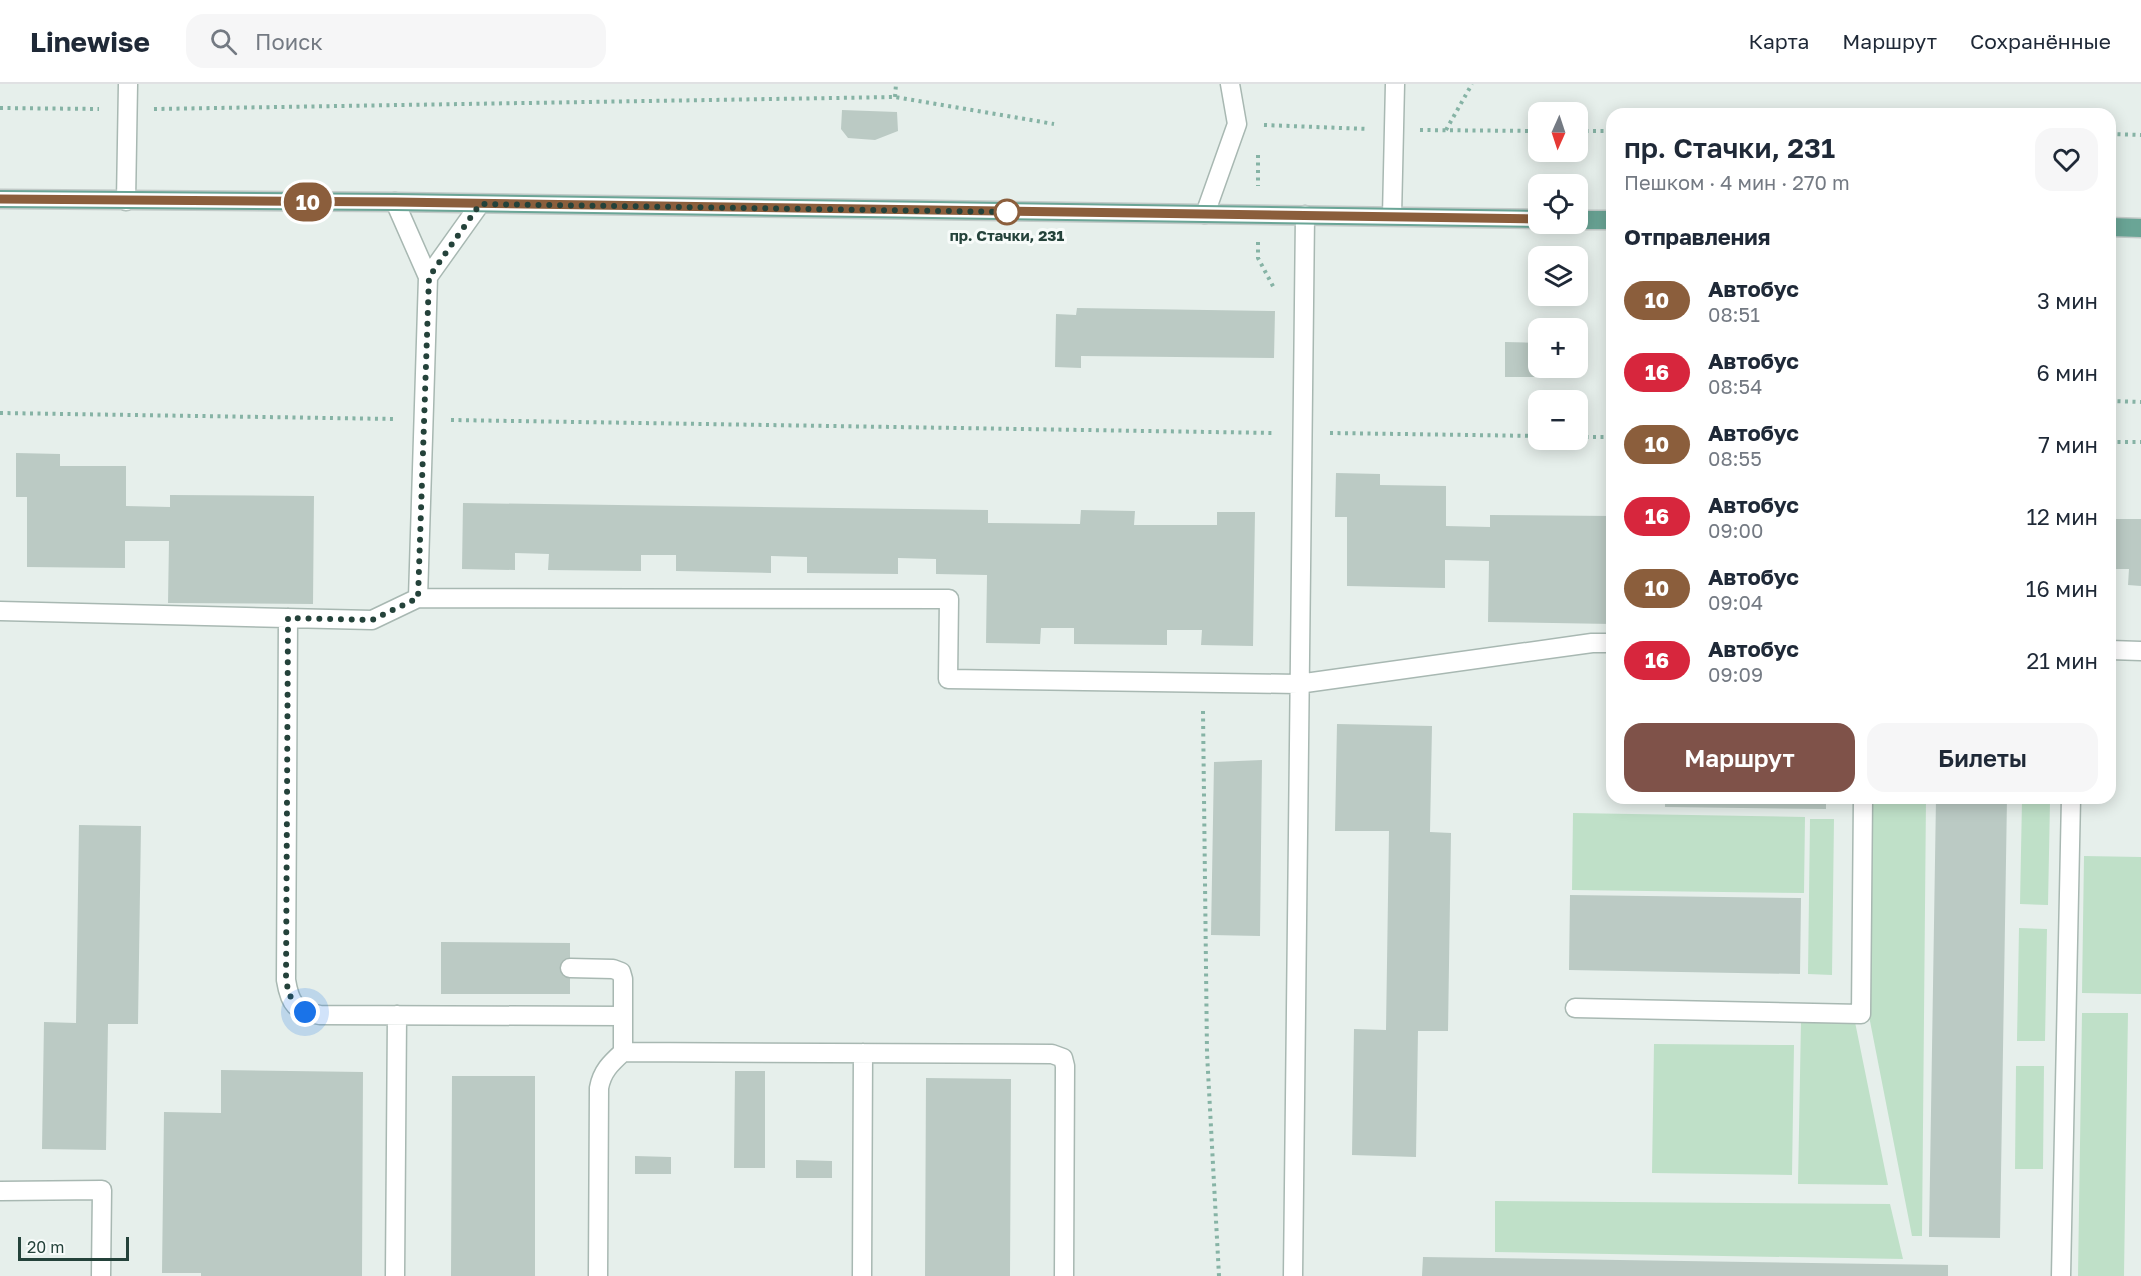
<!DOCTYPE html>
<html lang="ru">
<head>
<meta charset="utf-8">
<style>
  :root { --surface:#fff; --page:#f6f6f7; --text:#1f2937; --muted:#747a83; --line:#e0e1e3; --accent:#7f5249 }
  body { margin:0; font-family:"Golos Text",sans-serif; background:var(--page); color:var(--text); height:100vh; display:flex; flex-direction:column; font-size:22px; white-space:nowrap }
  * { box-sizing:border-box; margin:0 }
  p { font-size:20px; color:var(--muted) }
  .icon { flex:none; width:33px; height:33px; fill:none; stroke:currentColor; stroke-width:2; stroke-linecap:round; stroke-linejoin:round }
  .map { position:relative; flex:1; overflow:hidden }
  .details { position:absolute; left:1606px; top:24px; width:510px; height:696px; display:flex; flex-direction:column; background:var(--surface); border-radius:18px; box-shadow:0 3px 15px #0003 }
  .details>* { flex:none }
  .badge { padding:0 12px; border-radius:20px; font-size:21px; line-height:39px }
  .needle { width:39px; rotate:183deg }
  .controls { position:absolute; left:1528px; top:18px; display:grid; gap:12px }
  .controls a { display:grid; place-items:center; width:60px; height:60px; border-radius:12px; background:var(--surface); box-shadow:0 3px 15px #0003; font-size:30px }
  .scale { position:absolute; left:18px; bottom:15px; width:111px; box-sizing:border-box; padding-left:6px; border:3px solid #24423a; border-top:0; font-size:16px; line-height:21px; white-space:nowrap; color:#24423a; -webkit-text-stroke:4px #f7fbf9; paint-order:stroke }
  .you { position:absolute; width:30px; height:30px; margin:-15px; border:4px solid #fff; border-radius:50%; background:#1a73e8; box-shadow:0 0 0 9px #1a73e833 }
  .map>.badge { position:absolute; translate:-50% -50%; box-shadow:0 0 0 3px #fff }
  h2 { padding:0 18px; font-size:22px; line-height:54px }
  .round { display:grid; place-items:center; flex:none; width:63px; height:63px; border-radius:18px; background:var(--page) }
  .head { display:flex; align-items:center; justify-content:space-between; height:102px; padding:0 18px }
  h1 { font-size:28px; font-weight:600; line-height:45px }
  .button { display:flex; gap:12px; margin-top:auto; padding:12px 18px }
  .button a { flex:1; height:69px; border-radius:18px; background:var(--accent); color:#fff; font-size:24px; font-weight:600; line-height:69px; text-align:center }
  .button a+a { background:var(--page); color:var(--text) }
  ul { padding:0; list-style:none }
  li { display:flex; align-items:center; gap:18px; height:72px; padding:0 18px }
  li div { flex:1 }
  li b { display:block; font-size:22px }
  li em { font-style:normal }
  li .badge { min-width:66px; font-weight:700; text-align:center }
  header { display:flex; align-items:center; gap:36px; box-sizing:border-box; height:84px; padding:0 30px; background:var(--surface); border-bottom:2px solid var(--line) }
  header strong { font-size:28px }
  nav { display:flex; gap:33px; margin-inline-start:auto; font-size:21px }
  .search { width:420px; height:54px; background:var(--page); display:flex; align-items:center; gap:15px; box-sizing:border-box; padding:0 21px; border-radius:18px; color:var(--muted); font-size:22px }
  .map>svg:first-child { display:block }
</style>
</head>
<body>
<header>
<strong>Linewise</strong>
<div class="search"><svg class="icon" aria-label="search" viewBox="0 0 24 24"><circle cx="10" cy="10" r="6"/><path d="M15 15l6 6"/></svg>Поиск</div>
<nav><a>Карта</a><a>Маршрут</a><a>Сохранённые</a></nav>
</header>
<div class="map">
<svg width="2141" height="1192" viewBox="0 0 2141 1192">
  <rect width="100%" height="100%" fill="#e6efeb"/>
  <!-- green -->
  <path fill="#bfe0c8" d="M1873 714H1926L1922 1152H1912L1869 932Z
    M2022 716 2050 717 2048 821 2020 820Z
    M1573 729 1805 733 1804 809 1572 806Z
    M1810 735H1834L1832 891 1808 890Z
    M2084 772 2141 773V910L2082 909Z
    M2019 844 2047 845 2045 957H2017Z
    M2082 929H2128L2124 1192H2078Z
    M1801 937 1855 938 1888 1101 1798 1100Z
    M1654 960 1794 961 1792 1091 1652 1089Z
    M2016 982H2044L2043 1085H2015Z
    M1495 1117 1890 1120 1903 1175 1495 1168Z"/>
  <!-- building -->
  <path fill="#bbcac4" d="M842 26 897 28 898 47 875 56 848 54 841 45Z
    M1077 224 1275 227 1274 274 1081 272V284L1055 283 1056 230 1076 231Z
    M1505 258 1539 259V284H1556V293H1505Z
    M16 369 60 370V382H126V422L170 423V411L314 412 313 520 168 519 169 457H125V484L27 483V413H16Z
    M1336 389 1380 390V401L1446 402V442L1490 443V431L1612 432V540L1488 538 1489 477 1445 476V504L1347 502V433H1335Z
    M463 419 988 426V439L1080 440 1081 426 1135 427 1134 441H1217V428H1255L1253 562 1201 561 1202 546H1167V561L1074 560V544H1041L1040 560 986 559 987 491 936 490V475L898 474V490L807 489V473L771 472V489L676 487V471H641V487L548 486 549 470 515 469V486L462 485Z
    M2110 435H2141V502L2128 501 2129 485H2110Z
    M1337 640 1432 642 1430 748 1451 749 1448 947H1418L1416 1073 1352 1071 1354 945 1386 946 1389 747H1335Z
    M1262 676 1260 852 1211 851 1214 678Z
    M1665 714H1826V725L1665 723Z
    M1936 714H2007L2000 1154 1929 1153Z
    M79 741 141 742 138 940H108L106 1066 42 1065 44 938 76 939Z
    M1570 811 1801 814 1800 890 1569 886Z
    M441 858 570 859V910H441Z
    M221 986 363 988 362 1192H201V1189H162L164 1028 221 1029Z
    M735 987H765V1084H734Z
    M452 992H535V1192H451Z
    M926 994 1011 995 1010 1192H925Z
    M635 1072 671 1073V1090H635Z
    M796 1076 832 1077V1094H796Z
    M1423 1173 1948 1181V1192H1422Z"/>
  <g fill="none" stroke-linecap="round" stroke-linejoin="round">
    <defs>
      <path id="service" d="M126 117 128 0
        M395 118 428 193 480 120
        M1205 130 1237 40 1230 0
        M1392 132 1395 0
        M418 514 428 193
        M0 527 372 536 418 514 949 515 948 595 1298 600 1592 559H1612
        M288 534 286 896C290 921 296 927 320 931L623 932V968L1052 970 1063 974 1065 982 1064 1192
        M2110 566 2141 567
        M570 884 613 885 621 888 623 895V932
        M1575 924 1861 930 1863 714
        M0 1107 102 1106 101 1192
        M395 1192 397 931
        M598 1192 599 1004C602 987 611 979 623 968
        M862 1192 863 969
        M1293 1192 1305 131
        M2061 1192 2071 714"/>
      <path id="primary" d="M0 115 395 118 1539 135
        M1578 136H1612
        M2110 143 2141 144"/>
    </defs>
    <!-- service casing -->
    <use href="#service" stroke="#a8b8b2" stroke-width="21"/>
    <!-- primary casing -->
    <use href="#primary" stroke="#c2cac8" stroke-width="21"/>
    <!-- path -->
    <path stroke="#86b3a5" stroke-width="4" stroke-dasharray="3 4.5" stroke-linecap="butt" d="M895 13 896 0
      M0 24 99 25
      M154 25 895 13 1054 40
      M1264 41 1368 45
      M1420 46 1539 47
      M1446 46 1472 0
      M1578 47H1612
      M2110 50 2141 51
      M1258 71V102
      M1258 158V174L1275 206
      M2110 317 2141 318
      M0 329 395 335
      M451 336 1274 349
      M1330 349 1539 352
      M1578 353H1612
      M2110 358H2141
      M1203 627 1207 969 1219 1192"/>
    <!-- service -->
    <use href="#service" stroke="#fff" stroke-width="18"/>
    <!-- primary -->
    <use href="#primary" stroke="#6aa596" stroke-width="18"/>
  </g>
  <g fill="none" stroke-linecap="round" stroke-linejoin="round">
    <defs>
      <path id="line" d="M0 115 395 118 1539 135"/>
    </defs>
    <!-- line casing -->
    <use href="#line" stroke="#fff" stroke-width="14"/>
    <!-- line -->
    <use href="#line" stroke="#8b5e3c" stroke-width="9"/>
    <!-- walk -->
    <path stroke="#24423a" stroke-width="6" stroke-dasharray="0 10.8" d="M305 928C292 920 289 912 286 896L288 534 372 536 418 514 429 193 480 120 1007 128"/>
  </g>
  <!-- markers -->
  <circle fill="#fff" stroke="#8b5e3c" stroke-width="3" cx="1007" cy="128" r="12"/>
  <g text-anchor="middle" stroke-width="6" stroke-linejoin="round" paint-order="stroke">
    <!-- stop labels -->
    <g font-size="15" font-weight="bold" fill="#24423a" stroke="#f7fbf9">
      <text x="1007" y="157">пр. Стачки, 231</text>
    </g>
  </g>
</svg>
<div class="controls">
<a><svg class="needle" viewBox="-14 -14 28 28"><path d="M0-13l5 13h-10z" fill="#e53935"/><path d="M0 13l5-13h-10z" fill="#747a83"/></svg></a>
<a><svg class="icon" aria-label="locate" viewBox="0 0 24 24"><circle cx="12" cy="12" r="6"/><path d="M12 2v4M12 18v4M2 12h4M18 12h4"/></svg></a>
<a><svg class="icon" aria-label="layers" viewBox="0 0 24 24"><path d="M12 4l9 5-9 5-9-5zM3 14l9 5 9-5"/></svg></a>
<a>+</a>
<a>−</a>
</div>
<div class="scale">20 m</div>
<div class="you" style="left:305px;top:928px"></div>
<b class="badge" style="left:308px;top:118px;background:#8b5e3c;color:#fff">10</b>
<section class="details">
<div class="head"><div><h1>пр. Стачки, 231</h1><p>Пешком · 4 мин · 270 m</p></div><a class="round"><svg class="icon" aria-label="heart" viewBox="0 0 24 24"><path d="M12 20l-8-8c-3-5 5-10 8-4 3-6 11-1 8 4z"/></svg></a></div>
<h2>Отправления</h2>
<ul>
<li><span class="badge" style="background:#8b5e3c;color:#fff">10</span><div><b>Автобус</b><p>08:51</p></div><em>3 мин</em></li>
<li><span class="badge" style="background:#d7263d;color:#fff">16</span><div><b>Автобус</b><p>08:54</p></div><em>6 мин</em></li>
<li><span class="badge" style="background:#8b5e3c;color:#fff">10</span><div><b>Автобус</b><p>08:55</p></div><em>7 мин</em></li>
<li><span class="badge" style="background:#d7263d;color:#fff">16</span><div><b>Автобус</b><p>09:00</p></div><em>12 мин</em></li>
<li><span class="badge" style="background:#8b5e3c;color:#fff">10</span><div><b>Автобус</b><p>09:04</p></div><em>16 мин</em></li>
<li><span class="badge" style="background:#d7263d;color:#fff">16</span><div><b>Автобус</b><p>09:09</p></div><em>21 мин</em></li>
</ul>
<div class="button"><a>Маршрут</a><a>Билеты</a></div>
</section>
</div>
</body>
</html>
